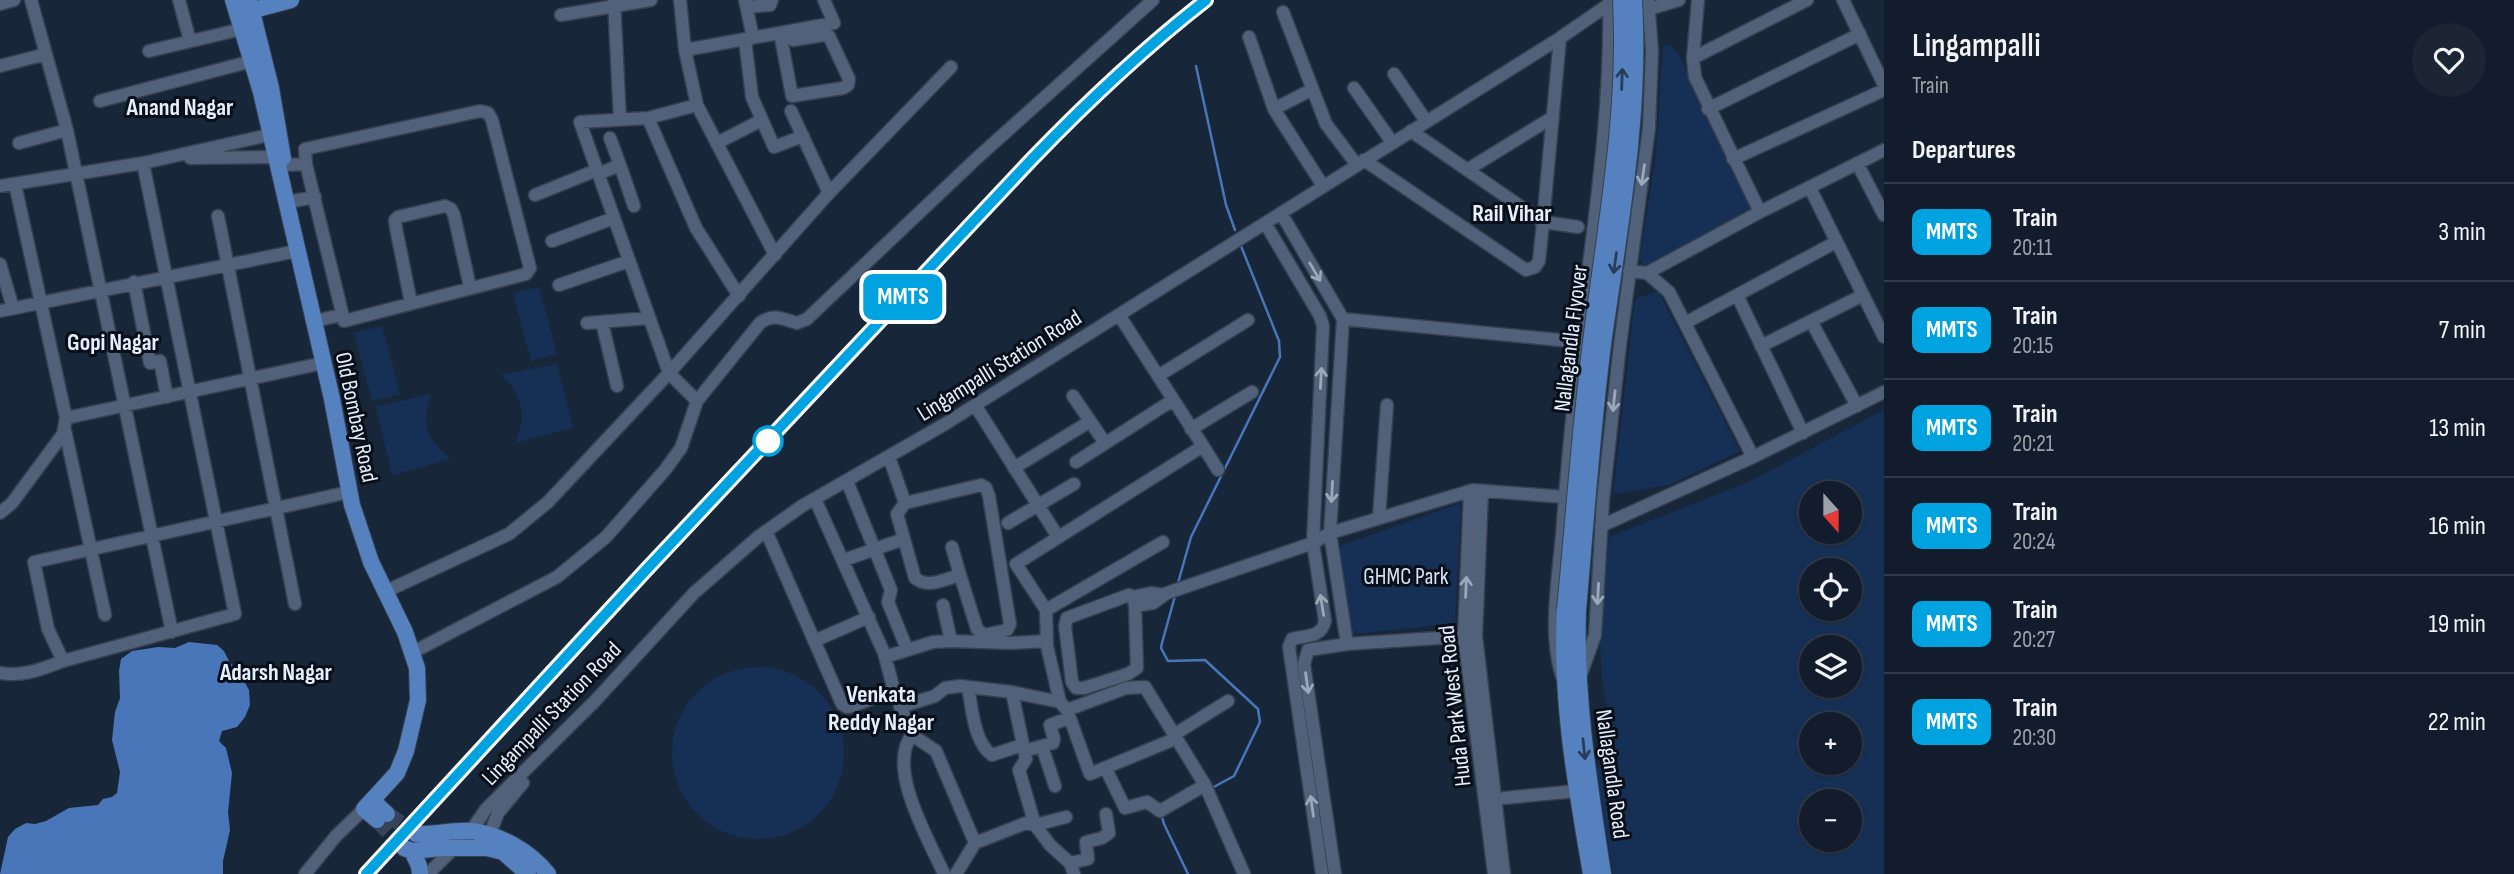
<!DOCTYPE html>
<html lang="en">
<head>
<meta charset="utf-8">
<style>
  :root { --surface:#121c2c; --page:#1b2534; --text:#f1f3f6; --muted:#9ca1a9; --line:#313a48 }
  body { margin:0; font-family:"Sofia Sans Condensed",sans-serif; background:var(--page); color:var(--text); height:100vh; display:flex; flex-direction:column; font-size:26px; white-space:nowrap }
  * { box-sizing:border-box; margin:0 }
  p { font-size:23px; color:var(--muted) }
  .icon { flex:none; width:38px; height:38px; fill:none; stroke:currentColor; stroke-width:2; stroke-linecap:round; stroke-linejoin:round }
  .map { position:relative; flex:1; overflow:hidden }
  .side { display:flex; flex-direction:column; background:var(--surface); width:630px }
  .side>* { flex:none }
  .badge { padding:0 14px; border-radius:10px; font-size:24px; line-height:46px }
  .needle { width:46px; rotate:159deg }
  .tools { position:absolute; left:1799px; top:481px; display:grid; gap:14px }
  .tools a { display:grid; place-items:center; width:63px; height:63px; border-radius:50%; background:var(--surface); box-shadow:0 2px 5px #0004,0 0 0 2px var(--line); font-size:35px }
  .map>.badge { position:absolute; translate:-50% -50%; box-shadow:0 0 0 4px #fff }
  h2 { padding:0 28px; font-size:26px; line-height:63px }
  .round { display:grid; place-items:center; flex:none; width:74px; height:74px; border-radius:37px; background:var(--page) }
  .overview { display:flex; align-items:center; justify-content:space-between; height:119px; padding:0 28px }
  h1 { font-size:33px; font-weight:600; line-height:52px }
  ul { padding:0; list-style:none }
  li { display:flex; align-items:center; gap:21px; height:98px; padding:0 28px; border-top:2px solid var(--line) }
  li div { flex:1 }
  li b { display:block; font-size:26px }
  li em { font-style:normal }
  li .badge { min-width:77px; font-weight:700; text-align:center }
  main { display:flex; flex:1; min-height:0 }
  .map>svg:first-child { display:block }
</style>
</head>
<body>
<main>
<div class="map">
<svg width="1884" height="874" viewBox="0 0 1884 874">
  <rect width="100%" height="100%" fill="#18263a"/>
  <!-- green -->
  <path fill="#163055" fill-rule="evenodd" d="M1671 45 1679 55 1753 210 1649 267 1643 266 1640 257 1656 154 1663 46Z
    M539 287 557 354 531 361 513 293Z
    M1658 291 1740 451 1669 485 1613 494 1635 299Z
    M382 326 400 394 372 401 354 333Z
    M557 364 573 428 515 443C527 417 523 392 500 375Z
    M431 394C420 423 427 440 451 459L392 475 376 407Z
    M1884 410V874H1613L1596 768 1618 762 1602 680 1600 647 1609 537 1751 481ZM1811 494H1850V532H1811ZM1811 570H1850V609H1811ZM1811 648H1850V686H1811ZM1811 724H1850V763H1811ZM1811 802H1850V840H1811Z
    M1461 503 1455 623 1349 635 1337 547Z
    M672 753a86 86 0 1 1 172 0a86 86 0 1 1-172 0Z"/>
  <!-- water -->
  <path fill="#4976b8" d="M189 642 217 645 224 651 230 663 239 672 249 690 250 705 245 717 237 727 222 731 219 741 226 748 232 773 228 812 230 830 223 861V874H0L8 837 15 829 26 823 35 824 46 821 69 808 98 805 103 799 112 797 117 793 120 772 112 740 115 712 120 698 119 671 121 659 132 651 158 647 175 648Z"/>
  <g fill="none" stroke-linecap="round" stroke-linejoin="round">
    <!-- stream -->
    <path stroke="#4976b8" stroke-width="2.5" d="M1196 66 1226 205 1235 230
      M1178 583 1191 537 1280 357 1279 341 1241 246
      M1175 596 1162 643 1161 648 1168 661 1205 660 1258 709 1260 722 1234 776 1210 789
      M1165 814 1162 817 1164 824 1188 874"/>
    <!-- major-tunnel -->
    <path stroke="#374457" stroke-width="16" stroke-dasharray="16 8" stroke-linecap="butt" d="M387 814 416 834
      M377 820 404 848"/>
    <defs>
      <path id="minor" d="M31 0 67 130 172 632
        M179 0 190 41
        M614 0 620 120
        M680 0 685 50 697 105 775 255
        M745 0 753 38
        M1698 0 1693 58 1695 77 1760 212
        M1843 0 1884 85
        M0 4 14 0
        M747 7 770 5 772 0
        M1641 9H1649L1679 0
        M1283 12 1326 124 1357 165
        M561 15 651 0
        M780 33 792 96 843 88 848 85 849 79 829 36 824 35 793 40
        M1249 37 1274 109 1323 186
        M745 40 752 97 774 147 803 136
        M685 50 834 23 824 0
        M149 51 242 29
        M1693 58 1807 0
        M0 66 46 54
        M1394 74 1426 121
        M1354 88 1392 142
        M100 101 252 61
        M1274 109 1311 90
        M1708 109 1860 34
        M791 111 829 193
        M648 118 697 105
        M1411 131 1543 222 1578 227
        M610 138 620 165
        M19 143 67 130
        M717 143 756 123
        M190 158 274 157
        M1733 159 1884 90
        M1364 160 1526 270 1535 267 1539 261 1543 222 1560 38
        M1857 163 1884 215
        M284 165 306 164 344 321 526 274 530 268 492 120 488 113 480 111 305 149 306 164
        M1467 170 1553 117
        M598 174 620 165 634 206
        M15 184 66 418
        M0 186 143 163 269 135
        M1810 188 1884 337
        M535 195 597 170
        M293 201 315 197
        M1281 213 1343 319 1330 533 1347 644 1308 650 1304 664 1335 874
        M218 216 295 604
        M1265 223 1320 316 1323 326 1313 543 1325 621C1321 638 1307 635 1292 639L1289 647 1322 874
        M552 241 614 218
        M0 264 13 308
        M1629 271 1647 273 1760 212 1884 150
        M1647 273 1669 292 1753 457
        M134 282 150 363 160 361 167 397
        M559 285 629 261
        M1737 295 1803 433
        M411 303 396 228 395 220 398 217 445 206 451 209 454 215 470 287
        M0 311 297 251
        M1343 319 1580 342
        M319 320 341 315
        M1811 321 1857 406
        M602 322 617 386
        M587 323 649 318
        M1685 323 1836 242
        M1761 346 1863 295
        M1158 376 1248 320
        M1073 396 1105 443
        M697 401 669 373 580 122 648 118 696 228 739 296
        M975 405 1058 537
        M1191 429 1252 392
        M65 430 105 615
        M1203 446 1218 470
        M889 457 905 503
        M1076 462 1173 400
        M1014 468 1084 425
        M847 481 891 590 888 602 907 649
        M981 485 986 488 989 496 1010 624 1007 630 984 635 977 629 960 575C945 579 928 589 915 578L897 514 905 503Z
        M1470 491 1464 636 1494 874
        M1482 491 1476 636 1504 874
        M815 499 884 653 894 690 912 735 936 751 975 843
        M0 513 12 503 63 434 66 418 323 363
        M1379 517 1387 405
        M1008 523 1074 484
        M1601 526 1753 457 1884 392
        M766 531 842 704 847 707 853 706 894 690
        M952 547 960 575
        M844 560 898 541
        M393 588 509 534 548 502 669 373 829 193 951 67
        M1129 595 1133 597 1135 606 1137 668 1128 674 1084 688H1076L1072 682 1065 626 1067 618Z
        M1133 597 1151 593 1164 595
        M1135 606 1153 603 1167 593 1313 543 1330 533 1473 490 1565 497
        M1046 610 1163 542
        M814 641 869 617
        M951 641 1011 643 1047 641
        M1347 644 1469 636
        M419 649 557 577 606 537 665 470 681 448 697 401 760 323C773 313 783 319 797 323L807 319 977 158 1153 0
        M885 657 933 642 951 641 943 605
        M63 661 235 614 143 163
        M0 673C23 677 42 669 63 661L48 629 34 562 349 492
        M1562 676C1547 632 1560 569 1563 523 1569 437 1579 351 1589 265 1600 178 1611 89 1609 1
        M1580 677 1595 635 1603 500 1620 345 1649 128 1652 50 1648 0
        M968 687C972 708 974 743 992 755L1022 745
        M1012 692 1026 759 1019 770 1035 825 1066 817
        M1060 702 1047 646 1046 610 1016 564 1203 446 1119 315
        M900 707 935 696 945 688 960 686 1012 692 1060 702 1067 710 1126 688 1145 687 1205 785 1160 811 1147 802 1125 808 1106 769
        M1067 710 1090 774 1177 738
        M1175 734 1228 701
        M912 735C886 768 929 840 944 874
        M1042 746 1055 786
        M1024 751 1053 743 1054 739 1050 725 1069 718
        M1205 785 1244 874
        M1504 798 1577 791
        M489 836 498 813 523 783
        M1070 863 1088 859 1086 842 1102 838 1109 833 1106 814
        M305 874 336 836 364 809
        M428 874 471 831 486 809 595 701 694 593 758 537 802 506 945 424 1560 38 1615 0
        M956 874 975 843 1026 823 1035 825 1050 845 1070 863 1074 874"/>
      <path id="major" d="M233 0 261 92 332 399 352 505 371 562 405 632 417 668 418 700 406 751 397 773 364 809 377 820
        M249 0 271 88 283 158
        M243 13 291 0
        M1565 610C1560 700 1576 786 1591 874
        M1578 611C1575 700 1590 787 1603 874
        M372 800 387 814
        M416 834C435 835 454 829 472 831 501 835 530 851 548 874
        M404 848 412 851 442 848H487L503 852 528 874
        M412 851 419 866 420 874"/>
    </defs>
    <!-- minor casing -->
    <use href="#minor" stroke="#354051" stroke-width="15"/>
    <!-- major casing -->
    <use href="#major" stroke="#354051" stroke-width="18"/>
    <!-- minor -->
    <use href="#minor" stroke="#516179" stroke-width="12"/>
    <!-- major -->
    <use href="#major" stroke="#5681bf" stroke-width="16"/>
    <defs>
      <path id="rail" d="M366 874 627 590 1032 159C1088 102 1143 49 1205 0"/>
    </defs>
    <!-- rail casing -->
    <use href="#rail" stroke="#8b97a7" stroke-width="5"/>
    <!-- rail -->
    <use href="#rail" stroke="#080f18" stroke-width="2.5" stroke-dasharray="8" stroke-linecap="butt"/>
    <defs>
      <path id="major-bridge" d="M1565 610C1574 518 1580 425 1592 334 1606 222 1627 114 1621 0
        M1578 611C1586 520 1592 428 1604 337 1620 225 1641 113 1634 0"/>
    </defs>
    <!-- major-bridge casing -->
    <use href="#major-bridge" stroke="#354051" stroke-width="18" stroke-linecap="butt"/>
    <!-- major-bridge -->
    <use href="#major-bridge" stroke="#5681bf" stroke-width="16"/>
  </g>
  <!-- one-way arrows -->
  <defs><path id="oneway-shaft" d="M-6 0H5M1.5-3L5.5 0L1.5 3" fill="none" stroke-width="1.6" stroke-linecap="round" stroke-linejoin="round" transform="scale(1.75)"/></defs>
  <g stroke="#273d5b">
    <use href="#oneway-shaft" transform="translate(1622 79) rotate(-88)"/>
    <use href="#oneway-shaft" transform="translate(1615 263) rotate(98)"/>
    <use href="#oneway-shaft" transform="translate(1584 749) rotate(84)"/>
  </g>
  <g stroke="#9ca8bb">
    <use href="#oneway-shaft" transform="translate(1643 175) rotate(98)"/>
    <use href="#oneway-shaft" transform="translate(1315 272) rotate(60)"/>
    <use href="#oneway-shaft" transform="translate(1321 378) rotate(-87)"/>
    <use href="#oneway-shaft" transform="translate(1614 401) rotate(96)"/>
    <use href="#oneway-shaft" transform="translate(1332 492) rotate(93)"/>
    <use href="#oneway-shaft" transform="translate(1466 587) rotate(-88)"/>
    <use href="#oneway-shaft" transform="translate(1598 594) rotate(93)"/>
    <use href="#oneway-shaft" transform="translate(1322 605) rotate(-99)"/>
    <use href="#oneway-shaft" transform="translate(1307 683) rotate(82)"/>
    <use href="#oneway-shaft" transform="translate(1312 806) rotate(-98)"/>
  </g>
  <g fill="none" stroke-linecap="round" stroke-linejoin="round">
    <defs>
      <path id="line" d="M366 874 646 570 1032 159C1087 102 1143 49 1206 0"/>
    </defs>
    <!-- line casing -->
    <use href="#line" stroke="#fff" stroke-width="16"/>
    <!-- line -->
    <use href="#line" stroke="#00a3e0" stroke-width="10"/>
  </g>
  <!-- markers -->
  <circle fill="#fff" stroke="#00a3e0" stroke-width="3.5" cx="768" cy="441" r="14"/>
  <g text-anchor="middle" stroke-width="6" stroke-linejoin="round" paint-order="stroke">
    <!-- street labels -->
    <g font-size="23" fill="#e6effd" stroke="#080f18">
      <text transform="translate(1570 338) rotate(-83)" y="8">Nallagandla Flyover</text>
      <text transform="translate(999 365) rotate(-32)" y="8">Lingampalli Station Road</text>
      <text transform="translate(357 417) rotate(78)" y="8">Old Bombay Road</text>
      <text transform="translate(1454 706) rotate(-96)" y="8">Huda Park West Road</text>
      <text transform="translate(551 713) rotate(-46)" y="8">Lingampalli Station Road</text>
      <text transform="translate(1613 774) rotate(82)" y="8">Nallagandla Road</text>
    </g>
    <!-- park labels -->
    <g font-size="23" fill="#d6e2f5" stroke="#080f18">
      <text x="1406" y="584">GHMC Park</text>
    </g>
    <!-- neighbourhood labels -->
    <g font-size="24" font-weight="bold" fill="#e6effd" stroke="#080f18">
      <text x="180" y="115">Anand Nagar</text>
      <text x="1512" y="221">Rail Vihar</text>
      <text x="113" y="350">Gopi Nagar</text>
      <text x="276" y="680">Adarsh Nagar</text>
      <text x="881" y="702">Venkata<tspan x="881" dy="28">Reddy Nagar</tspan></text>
    </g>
  </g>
</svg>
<div class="tools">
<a><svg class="needle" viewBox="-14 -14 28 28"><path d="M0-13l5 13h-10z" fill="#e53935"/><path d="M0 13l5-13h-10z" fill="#9ca1a9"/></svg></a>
<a><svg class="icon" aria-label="locate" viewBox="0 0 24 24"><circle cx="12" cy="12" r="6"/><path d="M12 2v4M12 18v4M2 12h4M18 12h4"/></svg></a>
<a><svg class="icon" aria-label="layers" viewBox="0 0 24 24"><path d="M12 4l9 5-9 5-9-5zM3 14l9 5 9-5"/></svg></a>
<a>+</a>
<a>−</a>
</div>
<b class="badge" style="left:903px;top:297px;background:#00a3e0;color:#fff">MMTS</b>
</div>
<section class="side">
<div class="overview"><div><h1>Lingampalli</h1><p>Train</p></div><a class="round"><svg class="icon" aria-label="heart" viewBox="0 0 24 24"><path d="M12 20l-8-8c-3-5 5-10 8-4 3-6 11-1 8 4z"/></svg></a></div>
<h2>Departures</h2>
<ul>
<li><span class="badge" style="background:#00a3e0;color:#fff">MMTS</span><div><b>Train</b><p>20:11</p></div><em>3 min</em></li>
<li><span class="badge" style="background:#00a3e0;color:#fff">MMTS</span><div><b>Train</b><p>20:15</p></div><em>7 min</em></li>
<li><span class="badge" style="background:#00a3e0;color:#fff">MMTS</span><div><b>Train</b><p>20:21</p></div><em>13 min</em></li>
<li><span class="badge" style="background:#00a3e0;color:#fff">MMTS</span><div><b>Train</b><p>20:24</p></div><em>16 min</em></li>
<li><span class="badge" style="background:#00a3e0;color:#fff">MMTS</span><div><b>Train</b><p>20:27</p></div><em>19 min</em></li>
<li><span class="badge" style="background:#00a3e0;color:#fff">MMTS</span><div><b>Train</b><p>20:30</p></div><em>22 min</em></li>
</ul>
</section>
</main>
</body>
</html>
